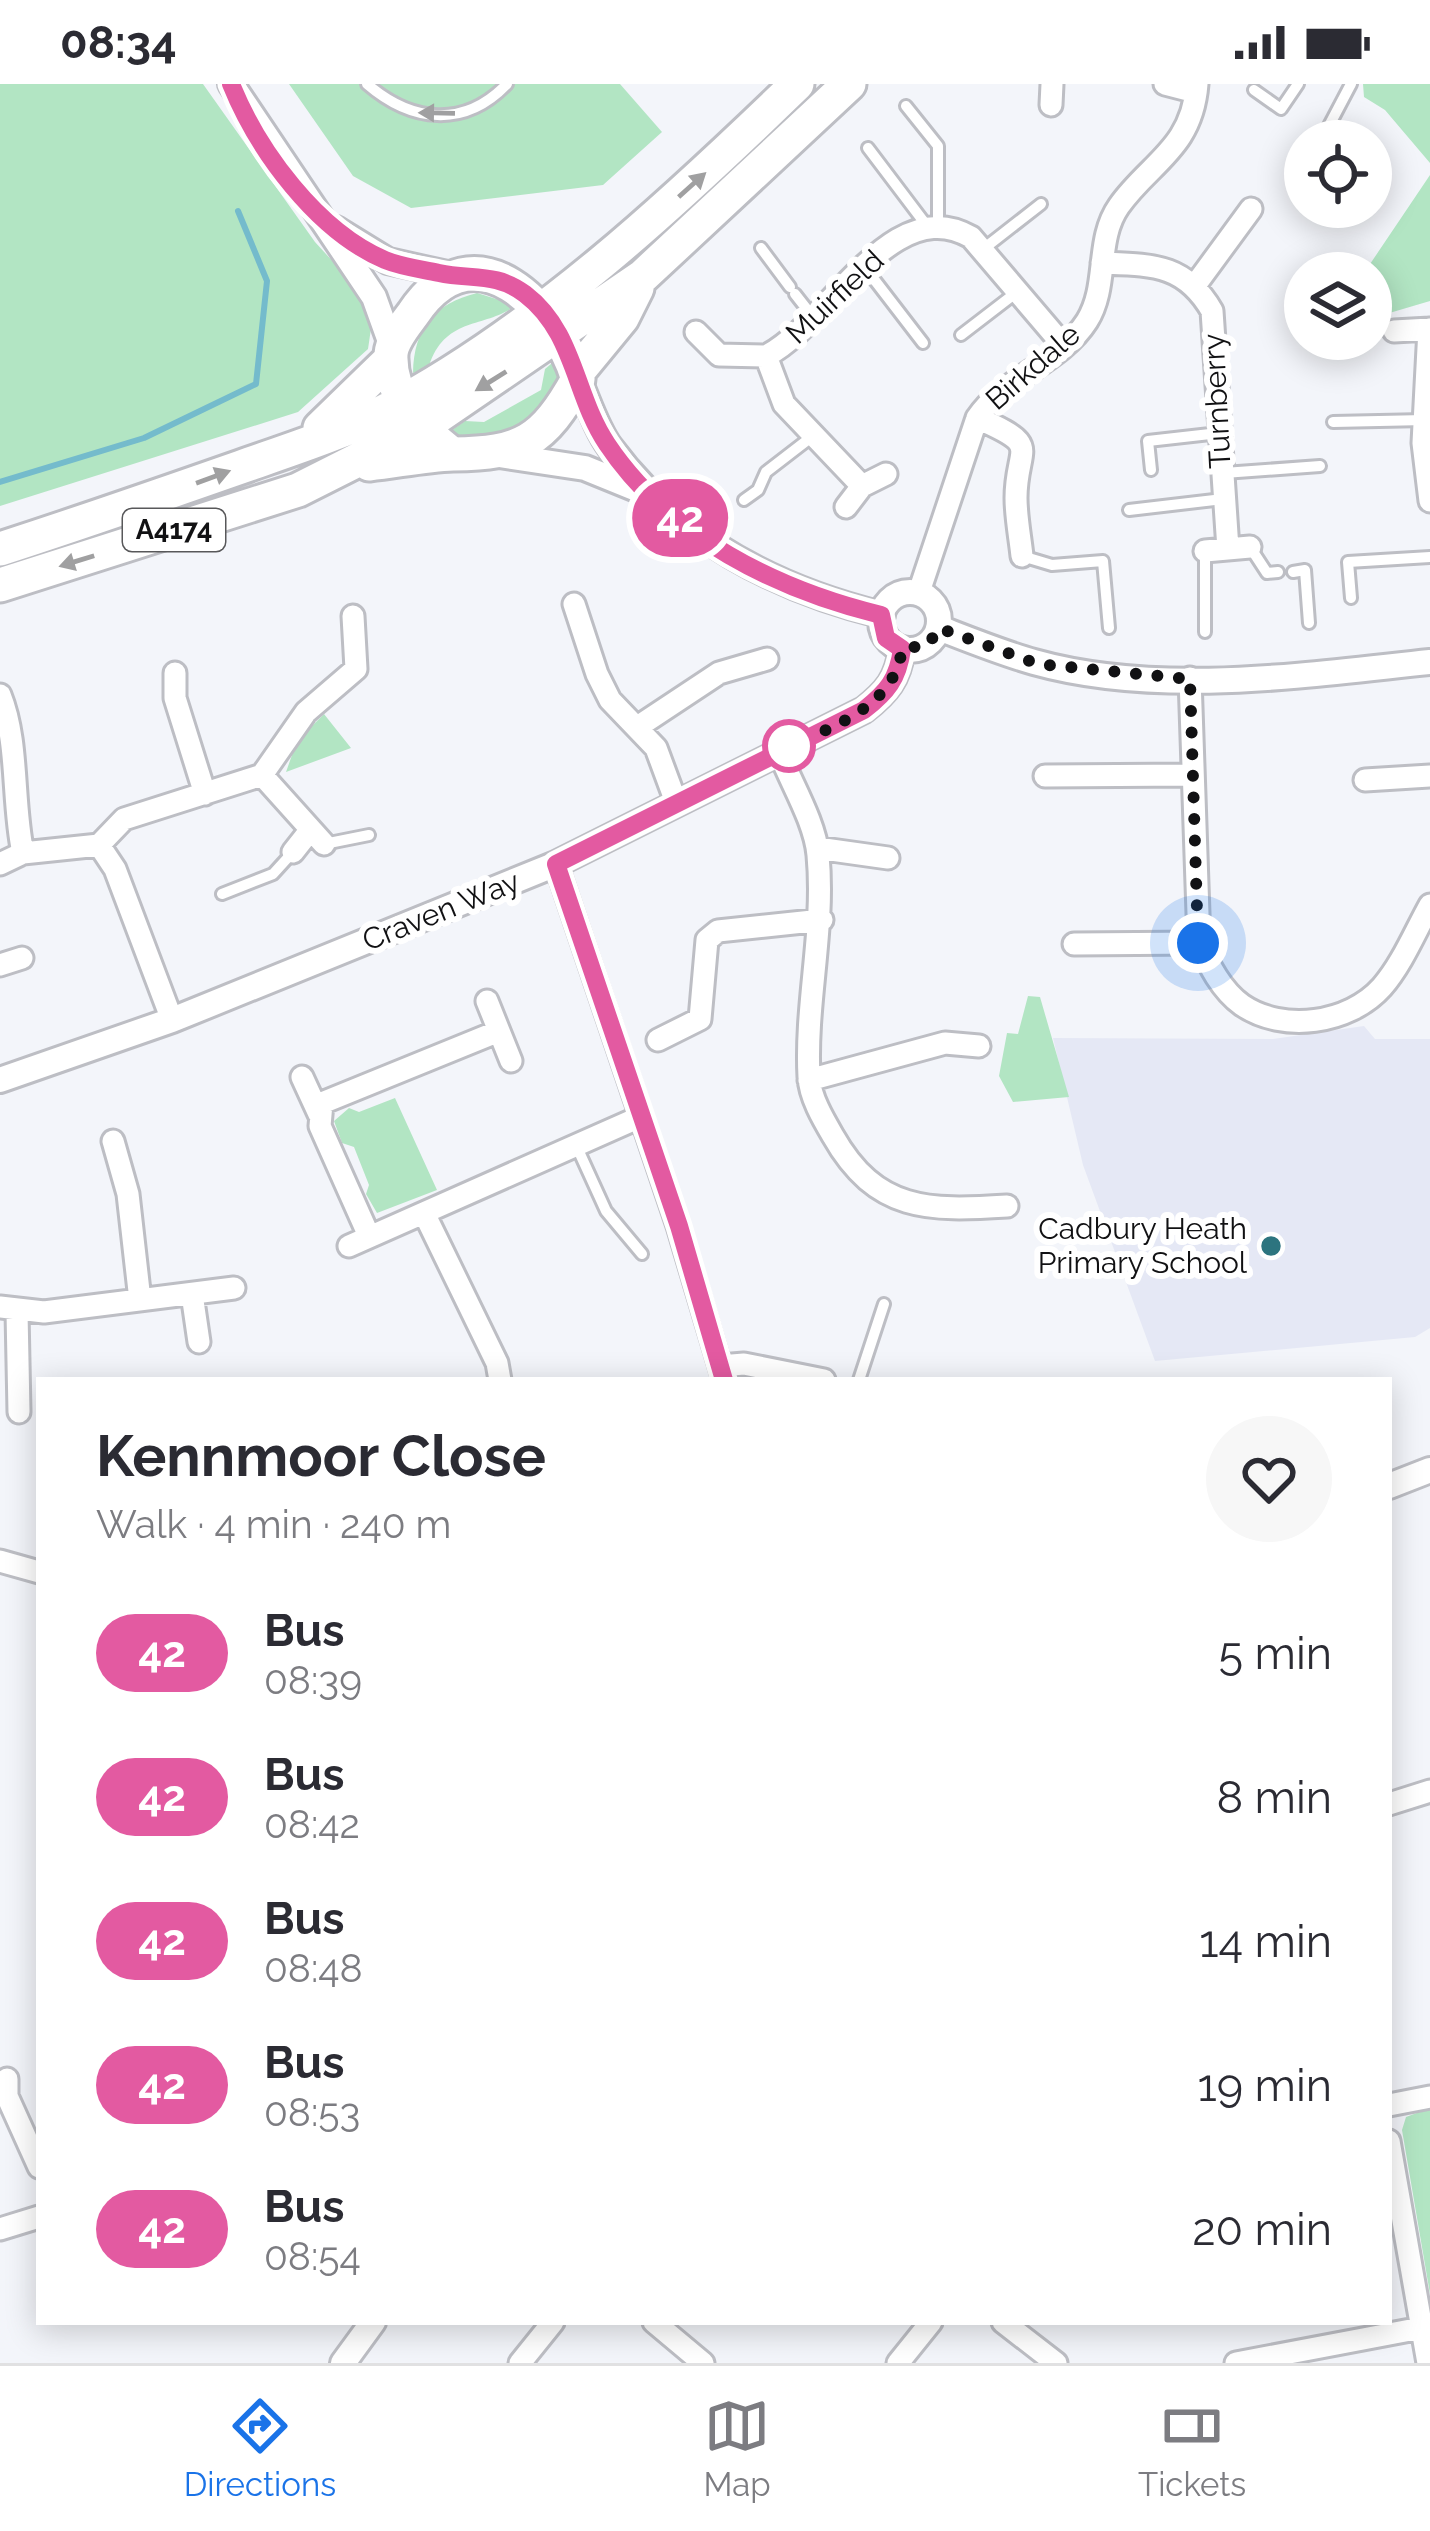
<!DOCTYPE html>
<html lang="en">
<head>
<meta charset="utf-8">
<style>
  :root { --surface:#fff; --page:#f7f7f7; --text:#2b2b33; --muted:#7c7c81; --line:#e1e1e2; --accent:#1a73e8 }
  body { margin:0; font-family:Raleway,sans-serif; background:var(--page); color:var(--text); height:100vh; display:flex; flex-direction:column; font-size:45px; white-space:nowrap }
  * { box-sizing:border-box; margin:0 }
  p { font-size:39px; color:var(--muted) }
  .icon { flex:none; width:66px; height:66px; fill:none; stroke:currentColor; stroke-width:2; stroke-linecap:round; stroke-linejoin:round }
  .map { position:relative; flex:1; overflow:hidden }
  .sheet { position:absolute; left:36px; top:1293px; width:1356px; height:948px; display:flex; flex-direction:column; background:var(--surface); border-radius:0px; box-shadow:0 6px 30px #0003 }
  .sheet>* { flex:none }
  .badge { padding:0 24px; border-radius:39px; font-size:42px; line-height:78px }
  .fabs { position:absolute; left:1284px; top:36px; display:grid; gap:24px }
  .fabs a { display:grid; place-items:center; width:108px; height:108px; border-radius:50%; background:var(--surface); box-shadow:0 6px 30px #0003; font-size:60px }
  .you { position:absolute; width:60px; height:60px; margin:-30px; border:9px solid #fff; border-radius:50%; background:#1a73e8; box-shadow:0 0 0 18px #1a73e833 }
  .map>.badge { position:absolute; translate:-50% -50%; box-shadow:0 0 0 6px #fff }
  .round { display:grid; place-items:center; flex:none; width:126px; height:126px; border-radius:63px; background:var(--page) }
  .headline { display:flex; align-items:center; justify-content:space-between; height:204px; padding:0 60px }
  h1 { font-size:57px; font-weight:700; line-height:90px }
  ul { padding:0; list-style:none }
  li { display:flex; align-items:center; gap:36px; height:144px; padding:0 60px }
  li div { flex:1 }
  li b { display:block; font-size:45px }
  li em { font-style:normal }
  li .badge { min-width:132px; font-weight:700; text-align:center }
  .status { display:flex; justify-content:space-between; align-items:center; height:84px; padding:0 60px; background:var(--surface); direction:ltr }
  .status svg { height:33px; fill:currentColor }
  .tabs { display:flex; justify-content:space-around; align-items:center; height:168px; border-top:3px solid var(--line); background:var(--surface); font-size:33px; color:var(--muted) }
  .tabs a { display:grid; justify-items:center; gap:6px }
  .tabs .active { color:var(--accent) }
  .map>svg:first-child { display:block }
</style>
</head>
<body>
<div class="status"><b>08:34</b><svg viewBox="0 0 49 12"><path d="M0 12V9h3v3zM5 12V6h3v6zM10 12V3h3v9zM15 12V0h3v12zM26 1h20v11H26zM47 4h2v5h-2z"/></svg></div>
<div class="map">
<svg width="1430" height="2279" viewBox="0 0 1430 2279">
  <rect width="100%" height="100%" fill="#f3f5fa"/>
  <!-- built -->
  <path fill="#e5e8f5" d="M1364 942 1375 955H1430V1244L1415 1253 1155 1277 1083 1081 1053 954 1273 955Z"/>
  <!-- green -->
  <path fill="#b2e5c3" d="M0 0H203L315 158 359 206 372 238 368 265 298 328 0 422Z
    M289 0H620L662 48 603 101 411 124 353 92Z
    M1363 0H1430V79L1385 26 1364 13Z
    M1430 91V217L1386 230 1382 247 1371 248V189H1364Z
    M477 209 516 221C486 245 446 231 429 282L413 289C414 244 434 220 477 209Z
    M558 274C563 331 502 379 449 348L465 337 484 338 541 306 545 285Z
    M324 630 351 664 286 688 297 657Z
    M1028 912 1040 913 1069 1013 1013 1018 999 992 1007 949 1018 950Z
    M395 1014 437 1106 377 1129 366 1110 369 1101 354 1063 342 1059 334 1037 349 1024 359 1028Z
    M1430 2024V2210L1402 2046 1406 2033Z"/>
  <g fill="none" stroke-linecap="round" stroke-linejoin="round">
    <!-- stream -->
    <path stroke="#74bbcc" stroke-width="6" d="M0 398 144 354 256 300 267 197 238 127"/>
    <defs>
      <path id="service" d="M367 0C411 38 464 45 507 0
        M1254 6 1281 25 1298 0
        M906 22 938 62V141
        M1321 57 1351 0
        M868 64 927 142
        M761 164 790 203
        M982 166 1041 120
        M863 181 923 259
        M795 210 813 233
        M961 251 1017 208
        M1333 338 1425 336
        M1151 386 1148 357 1219 349
        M1224 389 1320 382
        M744 416 758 406 766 388 814 351
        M1129 426 1223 415
        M1250 463 1267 489 1278 488
        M1205 467V548
        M1022 472 1052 481 1103 477 1109 544
        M1293 488 1305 486 1309 539
        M1351 514 1348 478 1430 473
        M324 760 369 751
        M222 810 273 790 293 768
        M576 1061 606 1127 642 1170
        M859 1296 884 1220"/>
      <path id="minor" d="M1165 0 1196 8
        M1051 21 1052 0
        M1102 179C1153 181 1185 180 1212 227L1228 465
        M1196 200 1251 125
        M1429 245 1423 359 1430 417
        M1394 247 1430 245
        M696 248 719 271 766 272
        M977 334C1044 363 1016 361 1016 414 1016 433 1020 453 1022 472
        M862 402 784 320 766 272C830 239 892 107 971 153L1063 261
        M846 423 862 402 886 390
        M1205 467 1250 463
        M919 508 977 334C1005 293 1061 278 1087 237 1109 202 1095 156 1119 122 1149 79 1192 65 1197 0
        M574 520 597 590 610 616 656 664 676 718
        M175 589V614L205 710
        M1190 594 1199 859C1209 881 1221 906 1242 921 1283 949 1349 940 1382 903 1402 880 1415 848 1430 821
        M0 611C19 658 12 718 23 769
        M639 642 719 589 767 575
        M779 668C791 699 815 738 818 771 825 846 805 919 809 993 810 1013 823 1035 833 1052 876 1128 929 1127 1007 1122
        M262 691 324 760
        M1045 692 1190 691
        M1365 696 1430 692
        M99 761 124 735 262 691 306 628 356 585 353 532
        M817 764 888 774
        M293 768 308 749
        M0 780 23 769 99 761 115 785 172 936
        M556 780 678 1142 724 1296
        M1074 860 1199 859
        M0 881 22 874
        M487 917 511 977
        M658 956 700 935 707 856 718 847 822 836
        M302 993 319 1030
        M809 996 945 959 979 962
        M113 1057 128 1110 140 1216
        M424 1129 497 1279 500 1296
        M369 1152 320 1042 322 1019 499 947
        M349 1162 640 1033
        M192 1210 199 1258
        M0 1223 44 1228 234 1204
        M17 1228 19 1328
        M720 1282 744 1280 824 1296
        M0 1477 39 1488
        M1389 1720 1430 1707
        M7 1995V2012L39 2083
        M1389 2021 1430 2013
        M1389 2057 1428 2279
        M0 2145 39 2133
        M654 2238 703 2279
        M1003 2238 1056 2279
        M520 2279 553 2238
        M898 2279 931 2238
        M1236 2279 1421 2244"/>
      <path id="tertiary" d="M231 0 374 213 392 263
        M336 145 388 177 456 192
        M578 295C588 317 596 344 610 363 677 453 775 505 882 531
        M499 371 585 384 644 408
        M881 537a29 29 0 1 1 58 0a29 29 0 1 1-58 0Z
        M939 544C970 556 1002 569 1034 578 1159 613 1304 591 1430 578
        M0 996 172 936 556 780 864 626C887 608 898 595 902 565
        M1389 1402 1430 1386
        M343 2279 373 2238"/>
      <path id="trunk" d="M576 290 622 234 637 204
        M320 344 391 275
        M369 380C397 377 425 371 453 370 522 369 543 358 578 295 556 224 475 137 413 230 405 241 392 256 391 270 389 312 422 347 452 370
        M0 465C81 439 161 411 241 383 289 366 340 350 385 327 537 247 674 119 797 0
        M0 501 298 406 421 344 643 192 849 0"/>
    </defs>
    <!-- service casing -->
    <use href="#service" stroke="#bdbec4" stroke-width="16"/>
    <!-- minor casing -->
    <use href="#minor" stroke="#bdbec4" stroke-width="27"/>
    <!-- tertiary casing -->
    <use href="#tertiary" stroke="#bdbec4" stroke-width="30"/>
    <!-- trunk casing -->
    <use href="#trunk" stroke="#bdbec4" stroke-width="39"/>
    <!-- service -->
    <use href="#service" stroke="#fff" stroke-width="10"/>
    <!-- minor -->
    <use href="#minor" stroke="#fff" stroke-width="21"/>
    <!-- tertiary -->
    <use href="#tertiary" stroke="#fff" stroke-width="24"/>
    <!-- trunk -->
    <use href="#trunk" stroke="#fff" stroke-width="33"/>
  </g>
  <!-- one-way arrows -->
  <defs><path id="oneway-solid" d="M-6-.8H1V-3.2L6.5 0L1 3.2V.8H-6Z" transform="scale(3)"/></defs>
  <g fill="#a0a0a1">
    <use href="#oneway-solid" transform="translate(437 29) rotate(-179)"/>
    <use href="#oneway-solid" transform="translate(692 101) rotate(-42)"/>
    <use href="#oneway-solid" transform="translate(491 297) rotate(148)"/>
    <use href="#oneway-solid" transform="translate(213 393) rotate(-20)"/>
    <use href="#oneway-solid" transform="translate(77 477) rotate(163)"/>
  </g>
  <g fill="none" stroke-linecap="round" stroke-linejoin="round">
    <defs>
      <path id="line" d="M231 0C258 67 317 147 385 176 402 183 421 185 439 189 471 196 496 188 525 210 575 248 574 311 607 360 669 453 778 506 881 531L886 554 902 565C898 595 887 608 864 626L556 780 679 1142 724 1296"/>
    </defs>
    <!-- line casing -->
    <use href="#line" stroke="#fff" stroke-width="27"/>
    <!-- line -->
    <use href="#line" stroke="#e35aa1" stroke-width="18"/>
    <!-- walk -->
    <path stroke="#111113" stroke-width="12" stroke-dasharray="0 21.6" d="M789 662 778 668C828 643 894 626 902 565L928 561 939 544 1038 580 1190 595 1198 859"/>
  </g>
  <!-- markers -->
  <circle fill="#fff" stroke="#e35aa1" stroke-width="6" cx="789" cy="662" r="24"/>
  <circle fill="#2c747f" stroke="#fff" stroke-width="4.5" cx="1271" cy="1162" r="12"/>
  <g text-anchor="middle" stroke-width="12" stroke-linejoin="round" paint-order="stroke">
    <!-- shield labels -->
    <rect fill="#fff" stroke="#58585a" stroke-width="3" x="123" y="425" width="102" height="42" rx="9"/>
    <g font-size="27" font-weight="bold" fill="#111113">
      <text x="174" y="455">A4174</text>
    </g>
    <!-- street labels -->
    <g font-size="30" fill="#111113" stroke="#fff">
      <text transform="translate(835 213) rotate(-43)" y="10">Muirfield</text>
      <text transform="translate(1033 283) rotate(-41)" y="10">Birkdale</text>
      <text transform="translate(1217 317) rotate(-93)" y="10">Turnberry</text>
      <text transform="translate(441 827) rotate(-22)" y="10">Craven Way</text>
    </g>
    <!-- poi labels -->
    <g font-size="30" fill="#111113" stroke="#fff" text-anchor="end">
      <text x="1247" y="1155">Cadbury Heath<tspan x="1247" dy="34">Primary School</tspan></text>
    </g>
  </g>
</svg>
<div class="fabs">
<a><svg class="icon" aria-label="locate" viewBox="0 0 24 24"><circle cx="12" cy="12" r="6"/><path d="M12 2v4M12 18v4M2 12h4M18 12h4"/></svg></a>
<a><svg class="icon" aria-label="layers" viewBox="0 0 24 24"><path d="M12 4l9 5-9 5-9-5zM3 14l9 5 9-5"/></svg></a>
</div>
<div class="you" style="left:1198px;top:859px"></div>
<b class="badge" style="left:680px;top:434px;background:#e35aa1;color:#fff">42</b>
<section class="sheet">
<div class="headline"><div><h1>Kennmoor Close</h1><p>Walk · 4 min · 240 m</p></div><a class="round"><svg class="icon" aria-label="heart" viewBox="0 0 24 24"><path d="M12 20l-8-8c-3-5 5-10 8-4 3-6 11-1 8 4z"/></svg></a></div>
<ul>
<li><span class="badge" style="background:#e35aa1;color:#fff">42</span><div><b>Bus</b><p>08:39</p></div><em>5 min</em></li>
<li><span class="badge" style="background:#e35aa1;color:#fff">42</span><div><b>Bus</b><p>08:42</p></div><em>8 min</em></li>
<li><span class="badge" style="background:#e35aa1;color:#fff">42</span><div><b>Bus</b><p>08:48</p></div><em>14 min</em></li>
<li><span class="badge" style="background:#e35aa1;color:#fff">42</span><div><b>Bus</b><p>08:53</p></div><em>19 min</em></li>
<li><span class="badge" style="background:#e35aa1;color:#fff">42</span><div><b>Bus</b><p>08:54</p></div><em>20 min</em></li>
</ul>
</section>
</div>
<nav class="tabs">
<a class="active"><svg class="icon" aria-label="directions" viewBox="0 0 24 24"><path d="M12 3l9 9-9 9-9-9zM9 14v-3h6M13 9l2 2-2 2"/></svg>Directions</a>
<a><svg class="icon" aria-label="map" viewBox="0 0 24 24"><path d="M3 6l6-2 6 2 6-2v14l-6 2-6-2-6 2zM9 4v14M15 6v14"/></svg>Map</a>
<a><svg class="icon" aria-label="tickets" viewBox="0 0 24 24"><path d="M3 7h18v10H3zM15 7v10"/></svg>Tickets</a>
</nav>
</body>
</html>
